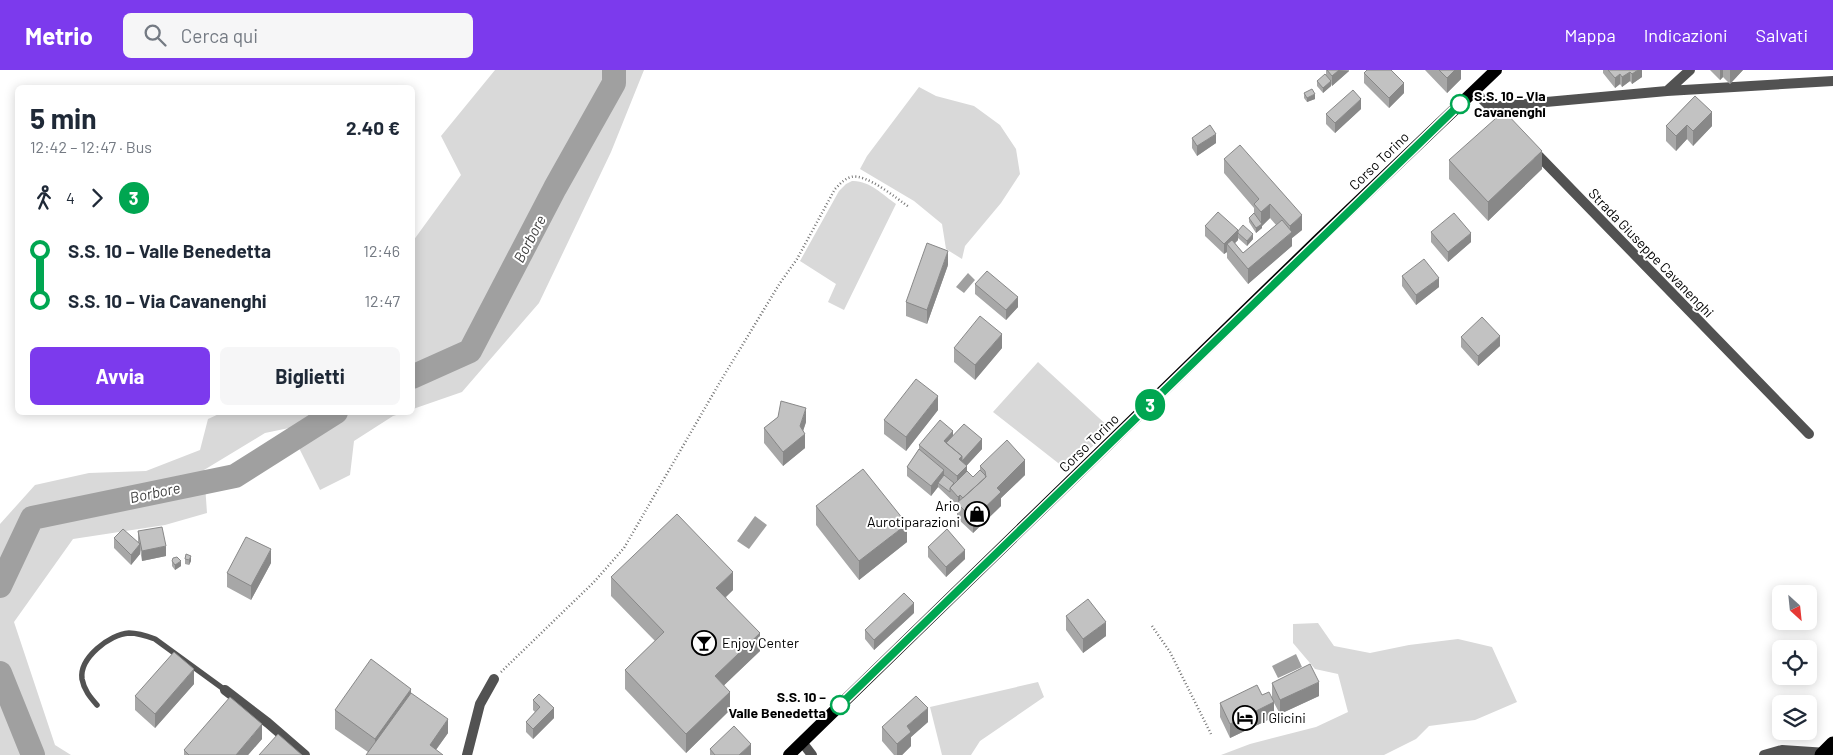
<!DOCTYPE html>
<html lang="it">
<head>
<meta charset="utf-8">
<style>
  :root { --surface:#fff; --page:#f6f6f7; --text:#1f2937; --muted:#747a83; --accent:#7c3aed }
  body { margin:0; font-family:Barlow,sans-serif; background:var(--page); color:var(--text); height:100vh; display:flex; flex-direction:column; font-size:19px; white-space:nowrap }
  * { box-sizing:border-box; margin:0 }
  p { font-size:16px; color:var(--muted) }
  .icon { flex:none; width:28px; height:28px; fill:none; stroke:currentColor; stroke-width:2; stroke-linecap:round; stroke-linejoin:round }
  .map { position:relative; flex:1; overflow:hidden }
  .panel { position:absolute; left:15px; top:15px; width:400px; height:330px; display:flex; flex-direction:column; background:var(--surface); border-radius:8px; box-shadow:0 2px 12px #0003 }
  .panel>* { flex:none }
  .badge { padding:0 10px; border-radius:16px; font-size:18px; line-height:32px }
  .needle { width:32px; rotate:153deg }
  .controls { position:absolute; left:1772px; top:515px; display:grid; gap:10px }
  .controls a { display:grid; place-items:center; width:45px; height:45px; border-radius:8px; background:var(--surface); box-shadow:0 2px 12px #0003; font-size:25px }
  .map>.badge { position:absolute; translate:-50% -50%; box-shadow:0 0 0 2px #fff }
  .legs { display:flex; align-items:center; gap:8px; height:55px; padding:0 15px; font-size:16px }
  .legs p { margin-inline-start:auto }
  .overview { display:flex; align-items:center; justify-content:space-between; height:85px; padding:0 15px }
  h1 { font-size:28px; font-weight:700; line-height:38px }
  .primary-button { display:flex; gap:10px; margin-top:auto; padding:10px 15px }
  .primary-button a { flex:1; height:58px; border-radius:8px; background:var(--accent); color:#fff; font-size:20px; font-weight:700; line-height:58px; text-align:center }
  .primary-button a+a { background:var(--page); color:var(--text) }
  ul { padding:0 15px; list-style:none }
  li { display:flex; align-items:center; gap:18px; height:50px; font-size:19px }
  li i { display:grid; place-items:center; width:8px; height:100%; margin:0 6px; background:currentColor }
  li i::after { content:''; width:12px; height:12px; margin:-6px; border:4px solid; border-radius:50%; background:var(--surface) }
  li p { margin-inline-start:auto }
  li:first-child i { background:linear-gradient(#0000 50%,currentColor 0) }
  li:last-child i { background:linear-gradient(currentColor 50%,#0000 0) }
  header { display:flex; align-items:center; gap:30px; box-sizing:border-box; height:70px; padding:0 25px; background:var(--accent); color:#fff }
  header strong { font-size:24px }
  nav { display:flex; gap:28px; margin-inline-start:auto; font-size:18px }
  .search { width:350px; height:45px; background:var(--page); display:flex; align-items:center; gap:12px; box-sizing:border-box; padding:0 18px; border-radius:8px; color:var(--muted); font-size:19px }
  .map>svg:first-child { display:block }
</style>
</head>
<body>
<header>
<strong>Metrio</strong>
<div class="search"><svg class="icon" aria-label="search" viewBox="0 0 24 24"><circle cx="10" cy="10" r="6"/><path d="M15 15l6 6"/></svg>Cerca qui</div>
<nav><a>Mappa</a><a>Indicazioni</a><a>Salvati</a></nav>
</header>
<div class="map">
<svg width="1833" height="685" viewBox="0 0 1833 685">
  <rect width="100%" height="100%" fill="#fff"/>
  <!-- green -->
  <path fill="#d9d9d9" d="M495 0H644L611 82 539 233 462 322 413 339V171L461 105 441 66Z
    M919 17 936 26 974 36 1000 55 1016 79 1020 104 1001 133 965 176 962 189 946 179 942 154 914 131 860 99 867 86Z
    M852 111C869 110 883 125 896 134L844 240 828 232 836 214 800 191 839 121 846 114Z
    M1038 292 1111 359 1067 400 993 342Z
    M221 343H403L393 346 354 371 350 405 320 420 289 358 265 363 204 400 207 443 165 455 73 469 14 552 55 675 71 685H0V454L35 415 89 403 146 401 200 380 208 349Z
    M1318 553 1334 576 1370 583 1409 575 1458 569 1492 577 1517 632 1475 650 1429 656 1416 669 1384 685H1221L1250 674 1316 657 1348 642 1338 604 1315 599 1293 573V554Z
    M1038 612 1044 627 980 671 971 685H942L930 637Z"/>
  <!-- water -->
  <path fill="#a0a0a0" d="M968 203 975 210 964 223 956 217Z
    M755 446 767 455 749 479 737 471Z
    M1296 584 1302 597 1278 608 1272 596Z"/>
  <g fill="none" stroke-linecap="round" stroke-linejoin="round">
    <!-- river -->
    <path stroke="#a0a0a0" stroke-width="24" d="M412 307 470 281 555 118 614 13V0
      M0 516 32 448 235 406 336 342
      M0 603 33 685"/>
    <!-- path -->
    <path stroke="#747474" stroke-width="2.5" stroke-dasharray="1 2.5" stroke-linecap="butt" d="M1152 556 1170 582 1211 664
      M501 602 594 512 624 478 720 312 780 213 797 189 835 119C840 114 844 109 851 107 866 103 896 128 909 137"/>
    <!-- service -->
    <path stroke="#525252" stroke-width="5.5" d="M97 635C90 627 84 620 82 609 79 588 110 564 129 563 138 563 147 566 155 569L225 620"/>
    <!-- minor -->
    <path stroke="#525252" stroke-width="10" d="M1474 21 1507 54
      M1667 21 1690 0
      M1491 37 1667 21 1833 11
      M1533 80 1809 364
      M225 620 268 653 305 685
      M802 672 812 685
      M467 685 480 634 494 609
      M1764 685 1782 680 1827 683"/>
    <!-- primary -->
    <path stroke="#000" stroke-width="12" d="M789 685 1320 168 1496 0"/>
    <!-- motorway -->
    <path stroke="#000" stroke-width="15" d="M1822 685 1833 674"/>
  </g>
  <!-- wall -->
  <path fill="#a7a7a7" d="M1326 0H1349V1L1332 16 1331 14V16L1323 23 1317 16V11L1326 5Z
    M1425 0H1461V9L1447 23Z
    M1603 0H1642V7L1632 14 1630 11 1622 17 1620 14 1615 18 1603 3Z
    M1710 0H1743L1730 14 1723 7 1720 10Z
    M1364 3 1404 23 1389 38 1364 13Z
    M1304 23 1315 29 1307 32 1304 28Z
    M1695 26 1712 56 1693 76 1687 69 1676 81 1666 71V56Z
    M1361 39 1335 63 1326 54V44Z
    M1192 68 1216 73 1197 86 1192 78Z
    M1224 89 1302 160 1292 168V176L1248 214 1227 188V182L1224 184 1205 166V156L1238 160 1253 169 1247 176 1238 168V170L1235 173 1243 183 1276 155 1270 148 1262 156V158L1256 163 1249 152V148L1254 144V138L1224 103Z
    M1449 90 1542 99 1488 151 1449 109Z
    M1431 162 1471 172 1448 192 1431 172Z
    M948 195 927 254 906 246V232Z
    M1402 206 1439 217 1416 235 1402 216Z
    M975 214 1018 237 1006 250 975 224Z
    M1461 267 1500 276 1478 296 1461 277Z
    M954 278H1002L975 310 954 292Z
    M938 340 906 381 884 364V350Z
    M778 347 806 352 803 361 805 378 783 396 764 373V358Z
    M953 366 982 379 966 396 967 401 973 407 980 400V396L1025 405 1001 428V436L973 463 957 448V435L938 417 931 426 907 406V397L919 379V375Z
    M816 436 907 472 859 510 816 455Z
    M138 461 166 486 142 491 140 480V484L131 495 114 478V468L138 473Z
    M928 477 965 489 946 507 928 487Z
    M185 489 191 491 189 495 185 494Z
    M172 491 181 496 175 500 172 496Z
    M271 493 251 530 227 517V503Z
    M611 507 733 520 726 527 760 581 724 615 730 640 686 683 625 619V600L655 571 611 526Z
    M914 543 874 580 865 569V560Z
    M1066 546 1106 566 1083 583 1066 560Z
    M1272 613 1319 626 1280 644 1274 633V647L1230 668 1220 647V633L1262 625 1272 627Z
    M194 614 155 658 135 640V626Z
    M411 623 448 663 436 680 368 682 335 659V640Z
    M533 630 554 648 533 669 526 662V652L535 642 533 640Z
    M928 652 911 667V676L902 685H894L882 671V657Z
    M262 669 248 685H184V680Z
    M710 679 751 685H710Z"/>
  <!-- shaded-wall -->
  <path fill="#888" d="M1339 0 1349 1 1332 16V6Z
    M1455 0H1461V9L1447 23V8Z
    M1638 0H1642V7L1632 14V4Z
    M1720 0H1723V7L1720 10Z
    M1730 0H1743L1730 14Z
    M1630 2V11L1622 17V7Z
    M1620 4V14L1615 18V8Z
    M1331 11V16L1323 23V18Z
    M1404 13V23L1389 38V28Z
    M1315 24V29L1307 32V28Z
    M1361 29V39L1335 63V53Z
    M1712 42V56L1693 76V61Z
    M1687 55V69L1676 81V66Z
    M1216 64V73L1197 86V76Z
    M1542 81V99L1488 151V132Z
    M1270 134V148L1262 156V158L1256 163V158L1261 154V142Z
    M1302 145V160L1292 168V176L1248 214V199L1290 164V156Z
    M1238 160V170L1230 178 1227 174V182L1224 184V174Z
    M1471 163V172L1448 192V182Z
    M1253 164V169L1247 176V171Z
    M948 181V195L927 254V240Z
    M1439 208V217L1416 235V225Z
    M1018 227V237L1006 250V240Z
    M1002 264V278L975 310V295Z
    M1500 266V276L1478 296V286Z
    M938 326V340L906 381V367Z
    M806 338V352L801 367 805 364V378L783 396V382L800 356Z
    M953 361V375L949 380 944 371Z
    M982 369V379L959 404 967 396V411L957 416V406L959 389 962 386Z
    M1025 390V405L1001 428V436L973 463V449L997 418Z
    M944 400V410L938 413V417L931 426V416Z
    M960 425V434H958V427Z
    M907 454V472L859 510V491Z
    M140 474V484L131 495V485Z
    M166 476V486L142 491V481Z
    M271 479V493L251 530V516Z
    M965 480V489L946 507V497Z
    M191 486V491L189 495V490Z
    M181 491V496L175 500V495Z
    M733 502V520L716 536V518Z
    M914 533V543L874 580V570Z
    M1106 552V566L1083 583V569Z
    M760 563V581L715 624V606Z
    M194 599V614L155 658V644Z
    M1319 612V626L1280 644V630Z
    M411 619V638L375 685V669Z
    M730 622V640L686 683V664Z
    M1274 632V647L1230 668V654Z
    M554 638V648L533 669V659Z
    M928 638V652L911 667V676L902 685H897V674L907 656Z
    M448 649V663L432 685 430 675Z
    M262 654V669L248 685H236Z
    M751 674V685H739Z"/>
  <!-- building -->
  <path fill="#c2c2c2" stroke="#888" d="M1327 0H1339L1332 6Z
    M1367 0H1391L1404 13 1389 28 1364 3Z
    M1439 0H1455L1447 8Z
    M1608 0H1638L1632 4 1630 2 1622 7 1620 4 1615 8Z
    M1325 4 1331 11 1323 18 1317 11Z
    M1312 19 1315 24 1307 28 1304 23Z
    M1353 20 1361 29 1335 53 1326 44Z
    M1695 26 1712 42 1693 61 1687 55 1676 66 1666 56Z
    M1504 41 1542 81 1488 132 1449 90Z
    M1210 55 1216 64 1197 76 1192 68Z
    M1240 75 1302 145 1290 156 1270 134 1261 142 1254 134 1259 129 1224 89Z
    M1218 142 1238 160 1224 174 1205 156Z
    M1254 143 1262 154 1256 158 1249 148Z
    M1454 143 1471 163 1448 182 1431 162Z
    M1282 150 1292 162 1248 199 1227 174 1232 170 1243 183Z
    M1243 155 1253 164 1247 171 1238 163V161Z
    M927 173 948 181 927 240 906 232Z
    M1424 189 1439 208 1416 225 1402 206Z
    M987 201 1018 227 1006 240 975 214Z
    M980 246 1002 264 975 295 954 278Z
    M1482 247 1500 266 1478 286 1461 267Z
    M916 309 938 326 906 367 884 350Z
    M781 331 806 338 800 356 805 364 783 382 764 358 778 347Z
    M940 350 953 361 944 371 962 386 959 389 967 396 957 406 919 375Z
    M964 354 982 369 962 391V386L946 373Z
    M1007 370 1025 390 997 418 1001 422 973 449 957 433 986 407 985 401 980 396Z
    M919 379 944 400 931 416 907 397Z
    M863 399 907 454 859 491 816 436Z
    M980 400 985 405 986 407 963 428 960 425 958 427 950 418 967 401 973 407Z
    M944 405 954 413 950 418V422L938 413Z
    M677 444 733 502 716 518 760 563 715 606 730 622 686 664 625 600 664 562 611 507Z
    M162 457 166 476 142 481 138 461Z
    M123 459 140 474 131 485 114 468Z
    M947 459 965 480 946 497 928 477Z
    M246 467 271 479 251 516 227 503Z
    M186 484 191 486 189 490 185 489Z
    M177 487 181 491 175 495 172 491 173 488Z
    M904 523 914 533 874 570 865 560Z
    M1088 529 1106 552 1083 569 1066 546Z
    M174 582 194 599 155 644 135 626Z
    M371 589 411 619 375 669 335 640Z
    M1310 594 1319 612 1280 630 1272 613Z
    M1257 615 1262 625 1269 622 1274 632 1230 654 1220 633Z
    M411 623 448 649 430 675 443 685H366Z
    M539 624 554 638 533 659 526 652 540 637 533 630Z
    M916 626 928 638 907 656 911 662 897 674 882 657Z
    M230 627 262 654 236 685H189L184 680Z
    M734 656 751 674 739 685H715L710 679Z
    M278 664 302 685H259Z"/>
  <g fill="none" stroke-linecap="round" stroke-linejoin="round">
    <defs>
      <path id="line-1" d="M840 635 1460 34"/>
    </defs>
    <!-- line-1 casing -->
    <use href="#line-1" stroke="#fff" stroke-width="11"/>
    <!-- line-1 -->
    <use href="#line-1" stroke="#00a651" stroke-width="8"/>
  </g>
  <!-- icons -->
  <defs>
    <symbol id="shop-ring" viewBox="-11 -11 22 22"><circle r="9.5" fill="#fff" stroke="#000" stroke-width="1.5"/><path d="M-5-2.5h2.3a2.7 3.5 0 0 1 5.4 0H5L5.5 6h-11ZM-1.5-2.5h3a1.5 2.3 0 0 0-3 0Z" fill="#000"/></symbol>
    <symbol id="bar-ring" viewBox="-11 -11 22 22"><circle r="9.5" fill="#fff" stroke="#000" stroke-width="1.5"/><path d="M-6-5H6L.8 .8V4.5H3.5V6h-7V4.5H-.8V.8Z" fill="#000"/></symbol>
    <symbol id="hotel-ring" viewBox="-11 -11 22 22"><circle r="9.5" fill="#fff" stroke="#000" stroke-width="1.5"/><path d="M-6-4.5h1.5V1H6V5H4.5V3h-9V5H-6ZM-4 0a1.8 1.8 0 1 1 3.6 0ZM.5 0V-2.5h3Q6-2.5 6 0Z" fill="#000"/></symbol>
  </defs>
  <g fill-rule="evenodd">
    <use href="#shop-ring" x="963" y="430" width="28" height="28"/>
    <use href="#bar-ring" x="690" y="559" width="28" height="28"/>
    <use href="#hotel-ring" x="1231" y="634" width="28" height="28"/>
  </g>
  <!-- markers -->
  <g fill="#fff" stroke="#00a651" stroke-width="2.5">
    <circle cx="1460" cy="34" r="9"/>
    <circle cx="840" cy="635" r="9"/>
  </g>
  <g text-anchor="middle" stroke-width="4" stroke-linejoin="round" paint-order="stroke">
    <!-- stop labels -->
    <g font-size="14" font-weight="bold" fill="#000" stroke="#fff" text-anchor="start">
      <text x="1474" y="31">S.S. 10 – Via<tspan x="1474" dy="16">Cavanenghi</tspan></text>
      <text x="826" y="632" text-anchor="end">S.S. 10 –<tspan x="826" dy="16">Valle Benedetta</tspan></text>
    </g>
    <!-- street labels -->
    <g font-size="14" fill="#000" stroke="#fff">
      <text transform="translate(1379 91) rotate(-44)" y="5">Corso Torino</text>
      <text transform="translate(1651 183) rotate(46)" y="5">Strada Giuseppe Cavanenghi</text>
      <text transform="translate(1089 373) rotate(-44)" y="5">Corso Torino</text>
    </g>
    <!-- poi labels -->
    <g font-size="14" fill="#000" stroke="#fff" text-anchor="start">
      <text x="960" y="441" text-anchor="end">Ario<tspan x="960" dy="16">Aurotiparazioni</tspan></text>
      <text x="722" y="578">Enjoy Center</text>
      <text x="1262" y="653">I Glicini</text>
    </g>
    <!-- water labels -->
    <g font-size="15" font-style="italic" fill="#414141" stroke="#fff">
      <text transform="translate(530 169) rotate(-62)" y="5">Borbore</text>
      <text transform="translate(155 423) rotate(-12)" y="5">Borbore</text>
    </g>
  </g>
</svg>
<div class="controls">
<a><svg class="needle" viewBox="-14 -14 28 28"><path d="M0-13l5 13h-10z" fill="#e53935"/><path d="M0 13l5-13h-10z" fill="#747a83"/></svg></a>
<a><svg class="icon" aria-label="locate" viewBox="0 0 24 24"><circle cx="12" cy="12" r="6"/><path d="M12 2v4M12 18v4M2 12h4M18 12h4"/></svg></a>
<a><svg class="icon" aria-label="layers" viewBox="0 0 24 24"><path d="M12 4l9 5-9 5-9-5zM3 14l9 5 9-5"/></svg></a>
</div>
<b class="badge" style="left:1150px;top:335px;background:#00a651;color:#fff">3</b>
<section class="panel">
<div class="overview"><div><h1>5 min</h1><p>12:42 – 12:47 · Bus</p></div><b>2.40 €</b></div>
<div class="legs"><svg class="icon" aria-label="walk" viewBox="0 0 24 24"><circle cx="13" cy="4" r="2"/><path d="M13 8l-2 6 4 7M11 14l-3 7M7 12l3-4h3l4 4"/></svg>4<svg class="icon" aria-label="forward" viewBox="0 0 24 24"><path d="M9 5l7 7-7 7"/></svg><b class="badge" style="background:#00a651;color:#fff">3</b></div>
<ul>
<li><i style="color:#00a651"></i><b>S.S. 10 – Valle Benedetta</b><p>12:46</p></li>
<li><i style="color:#00a651"></i><b>S.S. 10 – Via Cavanenghi</b><p>12:47</p></li>
</ul>
<div class="primary-button"><a>Avvia</a><a>Biglietti</a></div>
</section>
</div>
</body>
</html>
